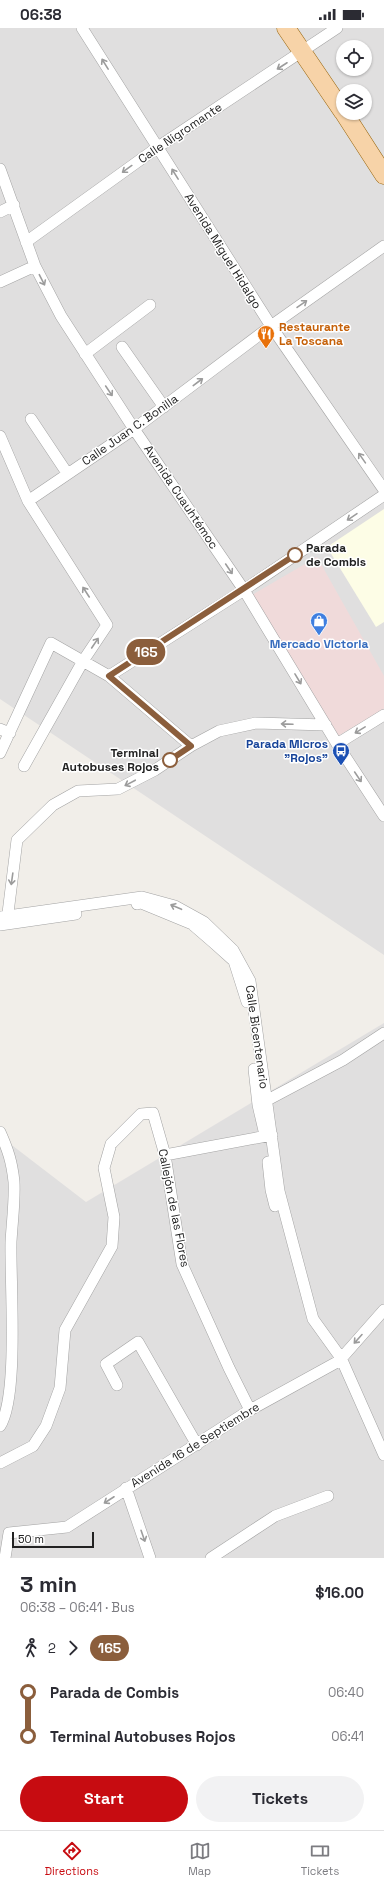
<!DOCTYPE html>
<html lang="en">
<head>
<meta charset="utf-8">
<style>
  :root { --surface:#fff; --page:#f2f2f3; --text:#2b2b33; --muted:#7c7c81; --line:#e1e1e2; --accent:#c70c11 }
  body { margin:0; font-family:"Space Grotesk",sans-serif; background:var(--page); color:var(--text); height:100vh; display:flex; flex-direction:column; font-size:15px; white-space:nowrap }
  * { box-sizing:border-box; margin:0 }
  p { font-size:13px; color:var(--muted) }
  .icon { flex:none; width:22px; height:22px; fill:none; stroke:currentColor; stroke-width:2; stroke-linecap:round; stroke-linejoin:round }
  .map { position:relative; height:1530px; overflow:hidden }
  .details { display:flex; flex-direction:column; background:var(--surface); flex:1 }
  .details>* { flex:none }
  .badge { padding:0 8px; border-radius:13px; font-size:14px; line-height:26px }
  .controls { position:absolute; left:336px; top:12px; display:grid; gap:8px }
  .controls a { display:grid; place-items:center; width:36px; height:36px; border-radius:50%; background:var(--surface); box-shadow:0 1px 3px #0004; font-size:20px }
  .scale { position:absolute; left:12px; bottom:10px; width:82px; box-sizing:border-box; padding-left:4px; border:2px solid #222; border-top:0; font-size:11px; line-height:14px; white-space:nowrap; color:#222; -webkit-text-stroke:3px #fff; paint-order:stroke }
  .map>.badge { position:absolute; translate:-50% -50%; box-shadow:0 0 0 2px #fff }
  .legs { display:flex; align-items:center; gap:6px; height:44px; padding:0 20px; font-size:13px }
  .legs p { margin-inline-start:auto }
  .headline { display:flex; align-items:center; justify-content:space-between; height:68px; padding:0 20px }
  h1 { font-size:22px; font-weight:700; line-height:30px }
  .cta { display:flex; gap:8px; margin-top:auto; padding:8px 20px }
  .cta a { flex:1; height:46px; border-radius:24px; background:var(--accent); color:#fff; font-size:16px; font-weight:700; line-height:46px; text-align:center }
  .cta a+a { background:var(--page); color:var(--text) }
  ul { padding:0 20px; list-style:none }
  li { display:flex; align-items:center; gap:14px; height:44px; font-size:15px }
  li i { display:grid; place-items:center; width:6px; height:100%; margin:0 5px; background:currentColor }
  li i::after { content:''; width:10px; height:10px; margin:-5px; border:3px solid; border-radius:50%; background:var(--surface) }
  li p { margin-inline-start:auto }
  li:first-child i { background:linear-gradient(#0000 50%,currentColor 0) }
  li:last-child i { background:linear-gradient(currentColor 50%,#0000 0) }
  .status { display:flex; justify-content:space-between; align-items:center; height:28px; padding:0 20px; background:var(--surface); direction:ltr }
  .status svg { height:11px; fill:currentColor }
  .menu { display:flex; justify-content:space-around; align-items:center; height:56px; border-top:1px solid var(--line); background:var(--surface); font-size:11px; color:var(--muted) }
  .menu a { display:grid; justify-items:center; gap:2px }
  .menu .active { color:var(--accent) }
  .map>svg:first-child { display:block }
</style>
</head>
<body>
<div class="status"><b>06:38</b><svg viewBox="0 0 49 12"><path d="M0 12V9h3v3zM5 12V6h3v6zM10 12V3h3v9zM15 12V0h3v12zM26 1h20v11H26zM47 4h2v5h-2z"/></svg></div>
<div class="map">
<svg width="384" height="1530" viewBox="0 0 384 1530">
  <rect width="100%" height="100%" fill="#f1eee9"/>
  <!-- residential -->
  <path fill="#e0dfdf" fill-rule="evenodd" d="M0 0H384V927L0 671ZM343 19H365V41H343ZM343 63H365V85H343Z
    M384 995V1530H0V1108L86 1174Z"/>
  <!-- commercial -->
  <path fill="#f0dada" d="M317 529 384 648V681L338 708 252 567Z"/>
  <!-- education -->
  <path fill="#fdfde6" d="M384 481V594L376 599 327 519Z"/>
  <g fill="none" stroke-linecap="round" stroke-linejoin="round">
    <defs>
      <path id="minor" d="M82 0 271 298 384 462
        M0 141 35 238 61 288 134 401 244 562 337 716 384 788
        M0 184 14 177
        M26 214 158 119 337 0
        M0 254 35 238
        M122 319 164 379
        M85 326 150 277
        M31 391 67 445
        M0 408 28 473 107 597 83 633 24 738
        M28 473 134 401 271 298 384 218
        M109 648 244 562 384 467
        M0 701 10 705
        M337 716 384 687
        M0 725 51 615 109 648 191 718
        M137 876 141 875 192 896 214 915 234 933 247 974
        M0 889 142 869 175 878 204 894 233 922 250 953 279 1163 313 1291 341 1330 384 1427
        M7 893 17 812 53 777 78 763 118 761 155 742 191 718 219 703 256 695 326 697
        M0 897 76 886
        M254 1041 258 1077 265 1107
        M260 1076 343 1032 384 1005
        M0 1104C8 1122 12 1134 14 1154 15 1173 12 1195 11 1214 10 1254 19 1369 0 1398
        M165 1127 272 1107
        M268 1134 271 1162 275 1178
        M117 1357 106 1336 138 1314 197 1417
        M0 1435 33 1418 46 1398 60 1360 65 1302 112 1218 114 1189 104 1140 111 1116 141 1086 153 1085 165 1127 182 1236 229 1340 250 1382
        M126 1460 150 1530
        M5 1530 9 1505 67 1499 250 1382 339 1333 384 1282
        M211 1530 275 1488 328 1468"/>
      <path id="primary" d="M286 0 343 84
        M344 85 384 147"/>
    </defs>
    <!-- minor casing -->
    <use href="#minor" stroke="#a3a3a3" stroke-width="12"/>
    <!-- primary casing -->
    <use href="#primary" stroke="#966309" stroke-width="19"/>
    <!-- minor -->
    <use href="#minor" stroke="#fff" stroke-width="11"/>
    <!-- primary -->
    <use href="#primary" stroke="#f7d3a8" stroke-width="18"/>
  </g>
  <!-- one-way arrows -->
  <defs><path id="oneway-shaft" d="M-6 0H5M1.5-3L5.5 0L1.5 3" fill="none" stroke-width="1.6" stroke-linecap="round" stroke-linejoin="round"/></defs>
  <g stroke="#9c9c9c">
    <use href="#oneway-shaft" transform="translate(105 36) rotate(-122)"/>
    <use href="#oneway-shaft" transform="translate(282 38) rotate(147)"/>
    <use href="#oneway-shaft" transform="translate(127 141) rotate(144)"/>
    <use href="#oneway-shaft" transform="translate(175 146) rotate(-122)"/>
    <use href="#oneway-shaft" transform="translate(42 252) rotate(63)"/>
    <use href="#oneway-shaft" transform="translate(302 276) rotate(-35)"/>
    <use href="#oneway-shaft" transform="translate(198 354) rotate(-37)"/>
    <use href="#oneway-shaft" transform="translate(109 363) rotate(56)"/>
    <use href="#oneway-shaft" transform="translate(362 430) rotate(-125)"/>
    <use href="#oneway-shaft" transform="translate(352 489) rotate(146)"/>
    <use href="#oneway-shaft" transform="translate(229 541) rotate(56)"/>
    <use href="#oneway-shaft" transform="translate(86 564) rotate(-123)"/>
    <use href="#oneway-shaft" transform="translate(95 615) rotate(-56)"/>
    <use href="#oneway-shaft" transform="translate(298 651) rotate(59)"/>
    <use href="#oneway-shaft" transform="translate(287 696) rotate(-178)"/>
    <use href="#oneway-shaft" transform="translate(360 702) rotate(149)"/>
    <use href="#oneway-shaft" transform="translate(358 749) rotate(56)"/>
    <use href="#oneway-shaft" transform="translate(130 755) rotate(152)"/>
    <use href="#oneway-shaft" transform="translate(12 851) rotate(98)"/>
    <use href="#oneway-shaft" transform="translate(176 879) rotate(-157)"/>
    <use href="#oneway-shaft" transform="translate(358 1311) rotate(132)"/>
    <use href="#oneway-shaft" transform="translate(109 1472) rotate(147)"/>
    <use href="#oneway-shaft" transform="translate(143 1508) rotate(71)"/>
  </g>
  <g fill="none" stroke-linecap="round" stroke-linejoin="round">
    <defs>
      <path id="line-1" d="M170 732 191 718 109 648 295 527"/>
    </defs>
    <!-- line-1 casing -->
    <use href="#line-1" stroke="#fff" stroke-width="9"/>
    <!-- line-1 -->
    <use href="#line-1" stroke="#8b5e3c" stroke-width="6"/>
  </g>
  <!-- icons -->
  <defs>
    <symbol id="restaurant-pin" viewBox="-11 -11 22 30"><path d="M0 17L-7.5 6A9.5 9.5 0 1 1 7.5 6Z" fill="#e8710a" stroke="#fff"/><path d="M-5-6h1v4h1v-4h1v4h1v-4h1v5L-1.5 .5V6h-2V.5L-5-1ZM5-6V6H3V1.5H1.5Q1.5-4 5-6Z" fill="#fff"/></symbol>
    <symbol id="shop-pin" viewBox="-11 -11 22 30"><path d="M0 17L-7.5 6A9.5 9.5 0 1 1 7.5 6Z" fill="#3f7fe0" stroke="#fff"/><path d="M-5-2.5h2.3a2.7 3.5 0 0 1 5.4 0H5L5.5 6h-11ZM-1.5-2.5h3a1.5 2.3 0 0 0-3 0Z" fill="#fff"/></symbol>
    <symbol id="bus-pin" viewBox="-11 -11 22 30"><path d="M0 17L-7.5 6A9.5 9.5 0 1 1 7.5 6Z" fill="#1a4fb4" stroke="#fff"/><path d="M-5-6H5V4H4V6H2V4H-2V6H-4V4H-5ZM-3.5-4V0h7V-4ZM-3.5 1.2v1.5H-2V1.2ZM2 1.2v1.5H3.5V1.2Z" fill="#fff"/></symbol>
  </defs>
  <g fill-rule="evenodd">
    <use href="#restaurant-pin" x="256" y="296" width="20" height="27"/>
    <use href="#shop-pin" x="309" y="583" width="20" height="27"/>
    <use href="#bus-pin" x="331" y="713" width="20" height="27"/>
  </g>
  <!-- markers -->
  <g fill="#fff" stroke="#8b5e3c" stroke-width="2">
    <circle cx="295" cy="527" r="7"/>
    <circle cx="170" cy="732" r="7"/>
  </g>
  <g text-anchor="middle" stroke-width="3" stroke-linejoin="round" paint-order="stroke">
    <!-- street labels -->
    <g font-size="12" fill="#222" stroke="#fff">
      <text transform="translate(180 105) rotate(-34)" y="4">Calle Nigromante</text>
      <text transform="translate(223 223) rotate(58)" y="4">Avenida Miguel Hidalgo</text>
      <text transform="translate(130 402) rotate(-35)" y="4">Calle Juan C. Bonilla</text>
      <text transform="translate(181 469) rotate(56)" y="4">Avenida Cuauhtémoc</text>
      <text transform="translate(257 1009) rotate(82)" y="4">Calle Bicentenario</text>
      <text transform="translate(174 1180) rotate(79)" y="4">Callejón de las Flores</text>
      <text transform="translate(195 1417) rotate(-32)" y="4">Avenida 16 de Septiembre</text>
    </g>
    <!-- food labels -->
    <g font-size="12" font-weight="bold" fill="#c56008" stroke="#fff" text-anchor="start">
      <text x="279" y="303">Restaurante<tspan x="279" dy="14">La Toscana</tspan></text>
    </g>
    <!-- stop labels -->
    <g font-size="12" font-weight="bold" fill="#222" stroke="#fff" text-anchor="start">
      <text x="306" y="524">Parada<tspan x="306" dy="14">de Combis</tspan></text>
      <text x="159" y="729" text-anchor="end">Terminal<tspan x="159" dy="14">Autobuses Rojos</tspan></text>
    </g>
    <!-- shop labels -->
    <g font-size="12" font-weight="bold" fill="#366cbe" stroke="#fff">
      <text x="319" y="620">Mercado Victoria</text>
    </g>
    <!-- transit labels -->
    <g font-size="12" font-weight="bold" fill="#164399" stroke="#fff" text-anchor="end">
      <text x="328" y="720">Parada Micros<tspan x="328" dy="14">"Rojos"</tspan></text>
    </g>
  </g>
</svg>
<div class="controls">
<a><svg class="icon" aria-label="locate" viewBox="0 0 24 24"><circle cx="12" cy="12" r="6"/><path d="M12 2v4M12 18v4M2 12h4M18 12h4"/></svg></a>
<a><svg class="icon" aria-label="layers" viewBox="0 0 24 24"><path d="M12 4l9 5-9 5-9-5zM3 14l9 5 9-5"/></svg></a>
</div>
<div class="scale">50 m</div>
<b class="badge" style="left:146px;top:624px;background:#8b5e3c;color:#fff">165</b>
</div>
<section class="details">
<div class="headline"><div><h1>3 min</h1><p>06:38 – 06:41 · Bus</p></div><b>$16.00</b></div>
<div class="legs"><svg class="icon" aria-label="walk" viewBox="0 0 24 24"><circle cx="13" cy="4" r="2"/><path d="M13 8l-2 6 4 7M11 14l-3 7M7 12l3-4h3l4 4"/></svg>2<svg class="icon" aria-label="forward" viewBox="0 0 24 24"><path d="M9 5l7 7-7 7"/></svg><b class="badge" style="background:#8b5e3c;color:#fff">165</b></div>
<ul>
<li><i style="color:#8b5e3c"></i><b>Parada de Combis</b><p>06:40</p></li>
<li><i style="color:#8b5e3c"></i><b>Terminal Autobuses Rojos</b><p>06:41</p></li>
</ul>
<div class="cta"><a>Start</a><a>Tickets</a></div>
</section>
<nav class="menu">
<a class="active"><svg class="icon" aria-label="directions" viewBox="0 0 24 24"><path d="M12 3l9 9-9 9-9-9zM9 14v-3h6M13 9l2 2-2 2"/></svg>Directions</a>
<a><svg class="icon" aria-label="map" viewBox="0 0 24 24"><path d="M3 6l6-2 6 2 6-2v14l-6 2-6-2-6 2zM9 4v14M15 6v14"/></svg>Map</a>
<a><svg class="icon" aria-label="tickets" viewBox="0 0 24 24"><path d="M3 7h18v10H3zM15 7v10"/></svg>Tickets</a>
</nav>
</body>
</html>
